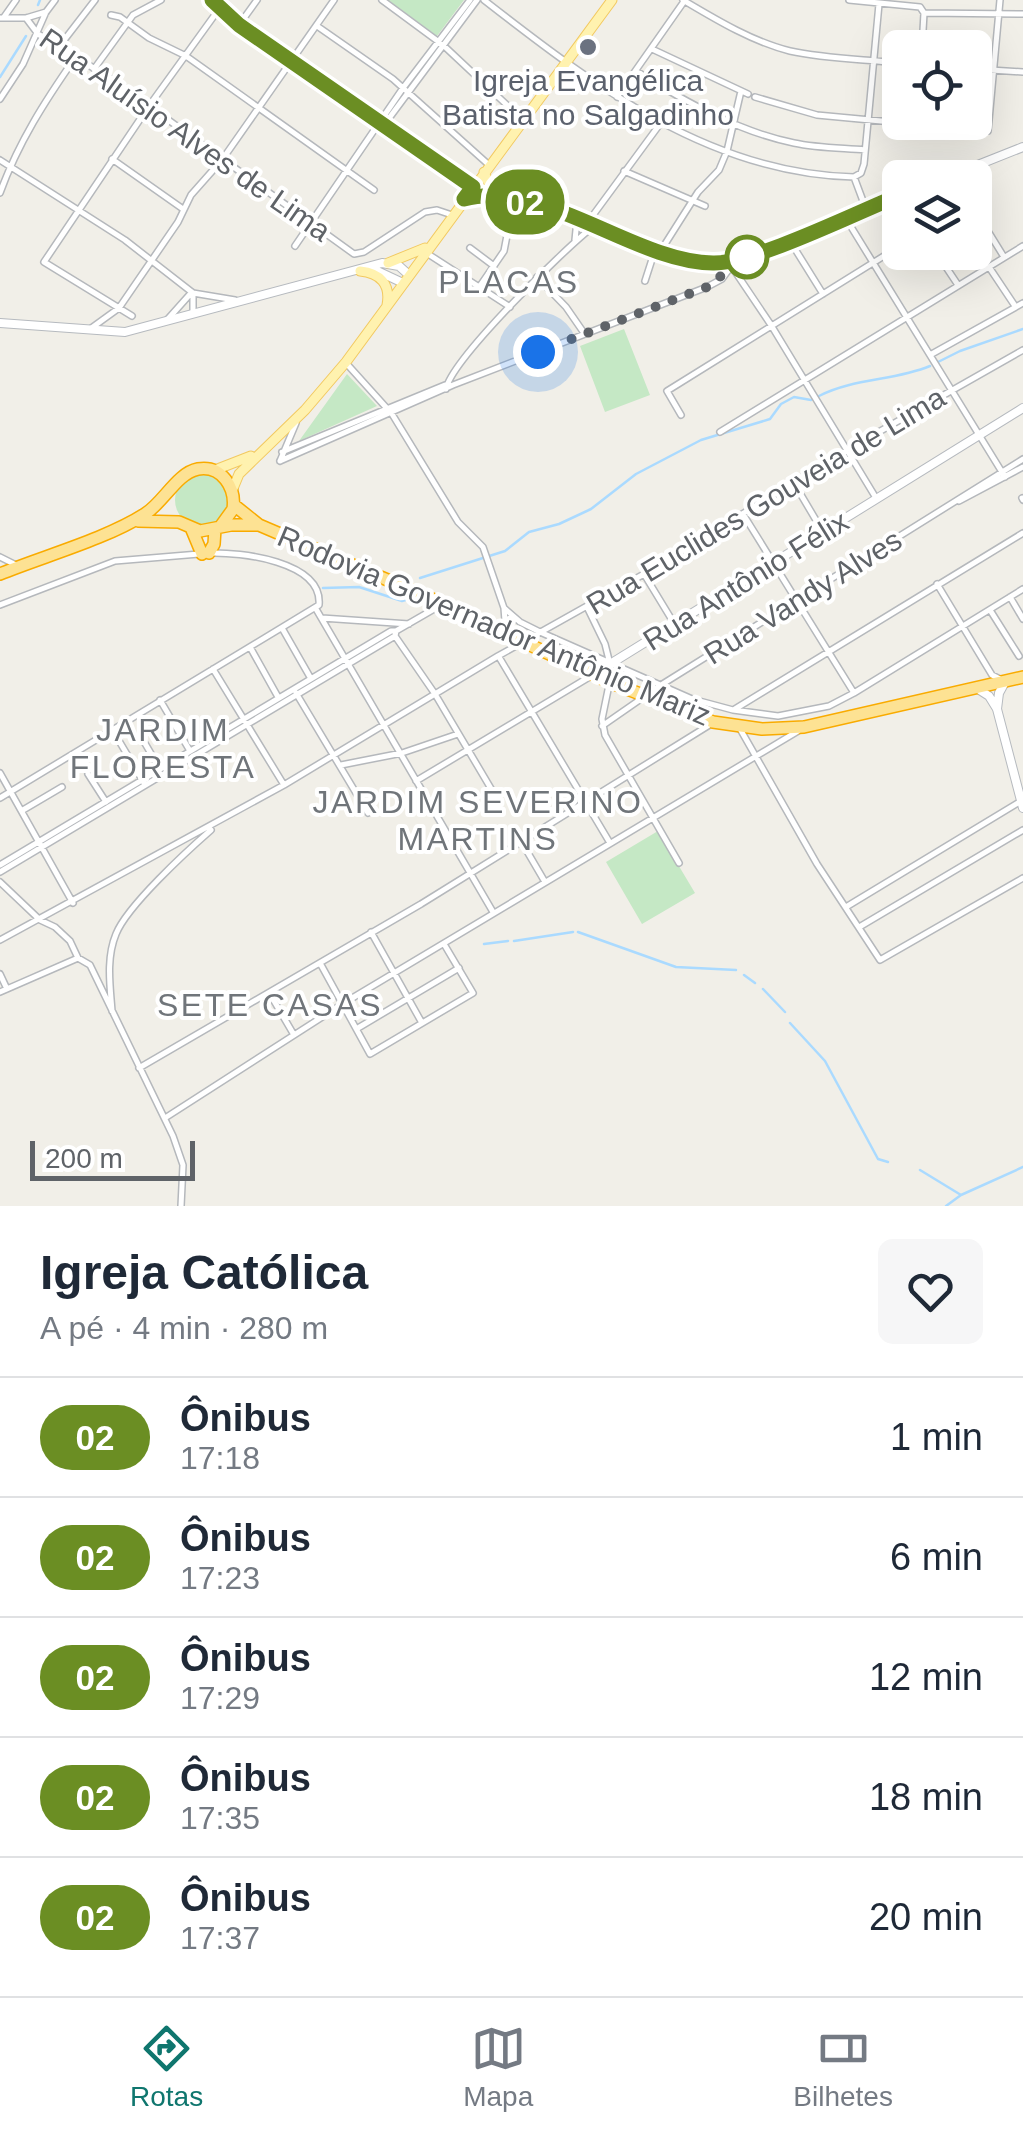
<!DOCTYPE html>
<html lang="pt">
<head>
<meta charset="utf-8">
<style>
  :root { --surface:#fff; --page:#f6f6f7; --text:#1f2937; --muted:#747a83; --line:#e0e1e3; --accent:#0f766e }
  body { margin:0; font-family:Helvetica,sans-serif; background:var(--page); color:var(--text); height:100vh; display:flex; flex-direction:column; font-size:38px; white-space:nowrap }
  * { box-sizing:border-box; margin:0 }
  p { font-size:32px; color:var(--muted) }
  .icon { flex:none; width:55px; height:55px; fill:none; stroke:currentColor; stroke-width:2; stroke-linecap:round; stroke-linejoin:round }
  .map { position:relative; height:1206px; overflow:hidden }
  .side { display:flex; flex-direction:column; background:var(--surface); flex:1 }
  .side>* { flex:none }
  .badge { padding:0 20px; border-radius:32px; font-size:35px; line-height:65px }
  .tools { position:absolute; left:882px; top:30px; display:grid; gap:20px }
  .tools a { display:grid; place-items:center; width:110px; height:110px; border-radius:15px; background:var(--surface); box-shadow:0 10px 40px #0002; font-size:50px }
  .scale { position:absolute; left:30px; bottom:25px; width:165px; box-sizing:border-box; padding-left:10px; border:5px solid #5f6368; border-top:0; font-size:28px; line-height:35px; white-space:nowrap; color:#5f6368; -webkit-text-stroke:8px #fff; paint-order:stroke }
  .you { position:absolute; width:50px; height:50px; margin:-25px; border:8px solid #fff; border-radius:50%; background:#1a73e8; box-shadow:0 0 0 15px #1a73e833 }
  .map>.badge { position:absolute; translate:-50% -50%; box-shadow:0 0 0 5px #fff }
  .round { display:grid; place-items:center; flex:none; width:105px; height:105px; border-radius:15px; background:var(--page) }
  .overview { display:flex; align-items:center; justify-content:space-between; height:170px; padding:0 40px }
  h1 { font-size:48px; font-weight:800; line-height:75px }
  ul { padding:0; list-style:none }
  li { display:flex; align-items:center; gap:30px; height:120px; padding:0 40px; border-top:2px solid var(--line) }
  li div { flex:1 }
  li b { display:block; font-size:38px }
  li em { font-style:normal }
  li .badge { min-width:110px; font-weight:700; text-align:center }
  .menu { display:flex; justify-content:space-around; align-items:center; height:140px; border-top:2px solid var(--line); background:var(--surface); font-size:28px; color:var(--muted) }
  .menu a { display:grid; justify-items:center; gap:5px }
  .menu .current { color:var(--accent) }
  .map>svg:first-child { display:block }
</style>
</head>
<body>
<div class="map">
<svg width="1023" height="1206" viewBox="0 0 1023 1206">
  <rect width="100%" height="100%" fill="#f1efe8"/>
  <!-- green -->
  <path fill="#c5e8c5" d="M388 0H464L437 36Z
    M624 329 650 395 605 412 580 346Z
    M347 374 377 406 299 441Z
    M175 500a27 27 0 1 1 54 0a27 27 0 1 1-54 0Z
    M658 831 695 893 642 924 606 862Z"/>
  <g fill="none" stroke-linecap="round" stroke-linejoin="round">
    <!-- stream -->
    <path stroke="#aadaff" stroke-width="2.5" d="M38 5 40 0
      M0 77 26 36
      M938 362 960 351 1023 329
      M819 396C854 378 894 381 930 366
      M420 578 505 551 529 532 559 524 591 509 636 474 701 440 770 419 781 404 794 397 811 400
      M323 588 359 587 402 601 409 599
      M578 932 676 967 736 970
      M514 941 573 932
      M484 944 508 941
      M744 975 755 983
      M763 989 785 1012
      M790 1023 825 1061 878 1159 888 1162
      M920 1170 961 1195
      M946 1206 961 1195 1023 1167"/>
    <defs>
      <path id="street" d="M212 0 239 25 473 187
        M382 0 443 45 524 121
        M484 0C593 85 710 174 854 177L861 173 864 164 879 4
        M683 0C715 19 753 42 790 51 826 59 863 59 900 63
        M849 0 920 7 924 13 1023 14
        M111 15 120 17 149 38 186 56 374 190
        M4 17 16 0
        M0 18H26L46 12
        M26 18 38 34 113 80 354 254 364 252 425 212 437 210 452 215
        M239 25 257 0
        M317 26 393 79 489 165
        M58 48 95 0
        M922 48 924 13
        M652 49 748 94
        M94 69 133 15 161 0
        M975 69 1023 72
        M636 71C684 101 739 132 794 143 817 148 842 148 865 150
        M617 97 685 0
        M755 97 817 115 988 131 1000 0
        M0 99 23 64 46 12 55 0
        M384 125 477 0
        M112 159 183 209
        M0 160 125 240 193 293 235 300
        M624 171 705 206
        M854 177 866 209
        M0 193C18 143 45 101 75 58
        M975 210 1004 257
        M845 217 1005 477
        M588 222 660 124
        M575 240 577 220
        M790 241 823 294
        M295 246 403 88 470 0
        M470 248 494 266
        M660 252 698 192 719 170 727 151 741 91
        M936 252 958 285
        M428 254 510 307
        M732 267 771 325 876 498
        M989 267 1015 306
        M537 277 566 307 584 333
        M645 281 655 250
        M480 286 504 251 514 199
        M193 293V314
        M132 316 44 262 149 106 219 9
        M167 320 192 292
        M90 329 119 308 178 222 191 195 222 160 334 0
        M930 355 1023 303
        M346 363 392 414 458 522 483 547 504 608 520 622 540 632 692 699 733 710 778 716 829 706 854 693 1023 589
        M446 389C452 359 565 248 594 226
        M681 415 667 391 900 246
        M720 432 1023 246
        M282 452 445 385
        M280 461 453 385 707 287 722 279 735 261
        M280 461 296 423
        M794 483 823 532
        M1022 498 1023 500
        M959 501 1023 467
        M743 514 854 693
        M0 557 16 565
        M644 574 675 625
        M937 584 992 675 1002 680
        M1010 597 1023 619
        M0 605 115 561 199 554
        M587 607 605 644 610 664
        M316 609 493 912
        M990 610 1019 656
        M322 618 409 624
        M498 627 505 621 504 608
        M282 628 310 677
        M395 636 435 694 493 792
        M250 647 278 697
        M499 657 610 843
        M213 669 284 785
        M609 685 602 719 605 735 679 863
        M296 693 368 813
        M160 700 190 751
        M735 709 1023 533
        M602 726 661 685 1023 459
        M739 727 817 864 880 960 1023 878
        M112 729 144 783
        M143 740 160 769
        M341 765 402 753 458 734
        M0 773 73 903
        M88 774 106 802
        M416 781 591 676
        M0 798 319 605C323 561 240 552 209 553
        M23 810 62 787
        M521 841 545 882
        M0 865 391 631H396
        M0 872 395 636 396 631 441 605
        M0 882 40 920 55 927 70 941 78 958 90 965 173 1136 183 1165 181 1206
        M846 907 1021 801
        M861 926 1023 830
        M371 932 422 1023
        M0 940 284 785 498 656 644 574 847 450 1023 350
        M320 963 370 1054 473 993 444 944
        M0 974 7 989
        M0 992 78 958
        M270 994 294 1035
        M112 1011C110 985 106 958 116 934 127 906 187 851 211 830
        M358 1028 459 968
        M139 1068 421 904 711 724
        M165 1118 344 1003 798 731"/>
      <path id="secondary" d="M945 178 1023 147
        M479 195 502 196 550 209 660 252 709 264 745 258 900 195
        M371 268 403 283
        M0 323 125 332 382 263 399 266 409 275
        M594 674 1023 408
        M978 689 989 696 997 709 1023 808
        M997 709 999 693 1005 682"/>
      <path id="primary" d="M484 172 491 188
        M464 199 481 196
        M388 263 425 248
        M360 271C380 273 391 284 387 305
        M215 470 251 456
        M232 491 239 474 305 410 346 362 612 0"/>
      <path id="highway" d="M234 505 259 525 432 599 609 682 713 722 762 729 804 727 1023 677
        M138 521 179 522 200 531 231 525H256
        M192 530 202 554
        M209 553 214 544 215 529
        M0 574C44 556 106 539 145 514 164 502 177 473 198 469 222 465 236 488 233 509L220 527"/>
    </defs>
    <!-- street casing -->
    <use href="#street" stroke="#b5b8bc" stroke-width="8"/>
    <!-- secondary casing -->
    <use href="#secondary" stroke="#b6babf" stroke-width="10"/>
    <!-- primary casing -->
    <use href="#primary" stroke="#f2c960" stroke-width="11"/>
    <!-- highway casing -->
    <use href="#highway" stroke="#f9ab00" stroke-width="14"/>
    <!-- street -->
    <use href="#street" stroke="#fff" stroke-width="5"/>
    <!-- secondary -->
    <use href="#secondary" stroke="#fff" stroke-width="8"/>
    <!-- primary -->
    <use href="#primary" stroke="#fff2af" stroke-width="9"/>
    <!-- highway -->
    <use href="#highway" stroke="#fde293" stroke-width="11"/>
  </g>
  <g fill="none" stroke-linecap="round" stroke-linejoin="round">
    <defs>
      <path id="line" d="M212 0 239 25 473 187 464 199C542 178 634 262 713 263 753 264 858 212 900 195"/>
    </defs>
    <!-- line casing -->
    <use href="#line" stroke="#fff" stroke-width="22"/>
    <!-- line -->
    <use href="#line" stroke="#6b8e23" stroke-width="15"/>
    <!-- walk -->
    <path stroke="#5f6368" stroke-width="10" stroke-dasharray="0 18" d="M538 352 707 287C722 278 731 262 747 257"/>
  </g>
  <!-- markers -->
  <circle fill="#6b7280" stroke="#fff" stroke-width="4" cx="588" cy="47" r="10"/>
  <circle fill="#fff" stroke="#6b8e23" stroke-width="5" cx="747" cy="257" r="20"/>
  <g text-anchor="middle" stroke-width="8" stroke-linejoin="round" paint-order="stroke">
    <!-- worship labels -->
    <g font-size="30" fill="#5b616d" stroke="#fff">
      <text x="588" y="91">Igreja Evangélica<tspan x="588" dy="34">Batista no Salgadinho</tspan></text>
    </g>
    <!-- street labels -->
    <g font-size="30" fill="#5f6368" stroke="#fff">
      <text transform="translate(185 135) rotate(35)" y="10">Rua Aluísio Alves de Lima</text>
      <text transform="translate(766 501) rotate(-31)" y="10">Rua Euclides Gouveia de Lima</text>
      <text transform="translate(746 581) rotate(-32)" y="10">Rua Antônio Félix</text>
      <text transform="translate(803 597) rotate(-32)" y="10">Rua Vandy Alves</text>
      <text transform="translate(494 626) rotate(23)" y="10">Rodovia Governador Antônio Mariz</text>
    </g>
    <!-- neighbourhood labels -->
    <g font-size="32" letter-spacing="2.5" fill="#70757a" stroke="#fff">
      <text x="509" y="293">PLACAS</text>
      <text x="163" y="741">JARDIM<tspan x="163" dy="37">FLORESTA</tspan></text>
      <text x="478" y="813">JARDIM SEVERINO<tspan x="478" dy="37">MARTINS</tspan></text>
      <text x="270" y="1016">SETE CASAS</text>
    </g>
  </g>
</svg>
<div class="tools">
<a><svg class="icon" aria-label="locate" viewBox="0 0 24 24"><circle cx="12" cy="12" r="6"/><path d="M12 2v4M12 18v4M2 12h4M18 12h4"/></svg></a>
<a><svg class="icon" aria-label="layers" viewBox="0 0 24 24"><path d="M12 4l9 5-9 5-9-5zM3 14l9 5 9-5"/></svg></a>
</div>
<div class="scale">200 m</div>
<div class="you" style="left:538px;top:352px"></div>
<b class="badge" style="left:525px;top:202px;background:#6b8e23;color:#fff">02</b>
</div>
<section class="side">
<div class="overview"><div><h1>Igreja Católica</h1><p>A pé · 4 min · 280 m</p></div><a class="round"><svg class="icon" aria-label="heart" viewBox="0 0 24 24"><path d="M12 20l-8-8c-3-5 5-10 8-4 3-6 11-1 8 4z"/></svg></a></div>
<ul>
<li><span class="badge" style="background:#6b8e23;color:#fff">02</span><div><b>Ônibus</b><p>17:18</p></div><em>1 min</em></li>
<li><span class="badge" style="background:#6b8e23;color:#fff">02</span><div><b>Ônibus</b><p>17:23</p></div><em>6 min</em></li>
<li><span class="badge" style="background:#6b8e23;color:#fff">02</span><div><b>Ônibus</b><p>17:29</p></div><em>12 min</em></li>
<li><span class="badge" style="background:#6b8e23;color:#fff">02</span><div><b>Ônibus</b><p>17:35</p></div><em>18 min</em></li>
<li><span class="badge" style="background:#6b8e23;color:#fff">02</span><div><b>Ônibus</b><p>17:37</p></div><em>20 min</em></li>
</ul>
</section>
<nav class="menu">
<a class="current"><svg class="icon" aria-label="directions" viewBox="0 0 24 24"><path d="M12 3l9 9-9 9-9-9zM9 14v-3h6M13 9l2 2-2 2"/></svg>Rotas</a>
<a><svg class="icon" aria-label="map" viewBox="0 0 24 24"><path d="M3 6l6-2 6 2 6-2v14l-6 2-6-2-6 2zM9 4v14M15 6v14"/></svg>Mapa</a>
<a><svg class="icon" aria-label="tickets" viewBox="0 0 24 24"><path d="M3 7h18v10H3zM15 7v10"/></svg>Bilhetes</a>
</nav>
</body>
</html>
